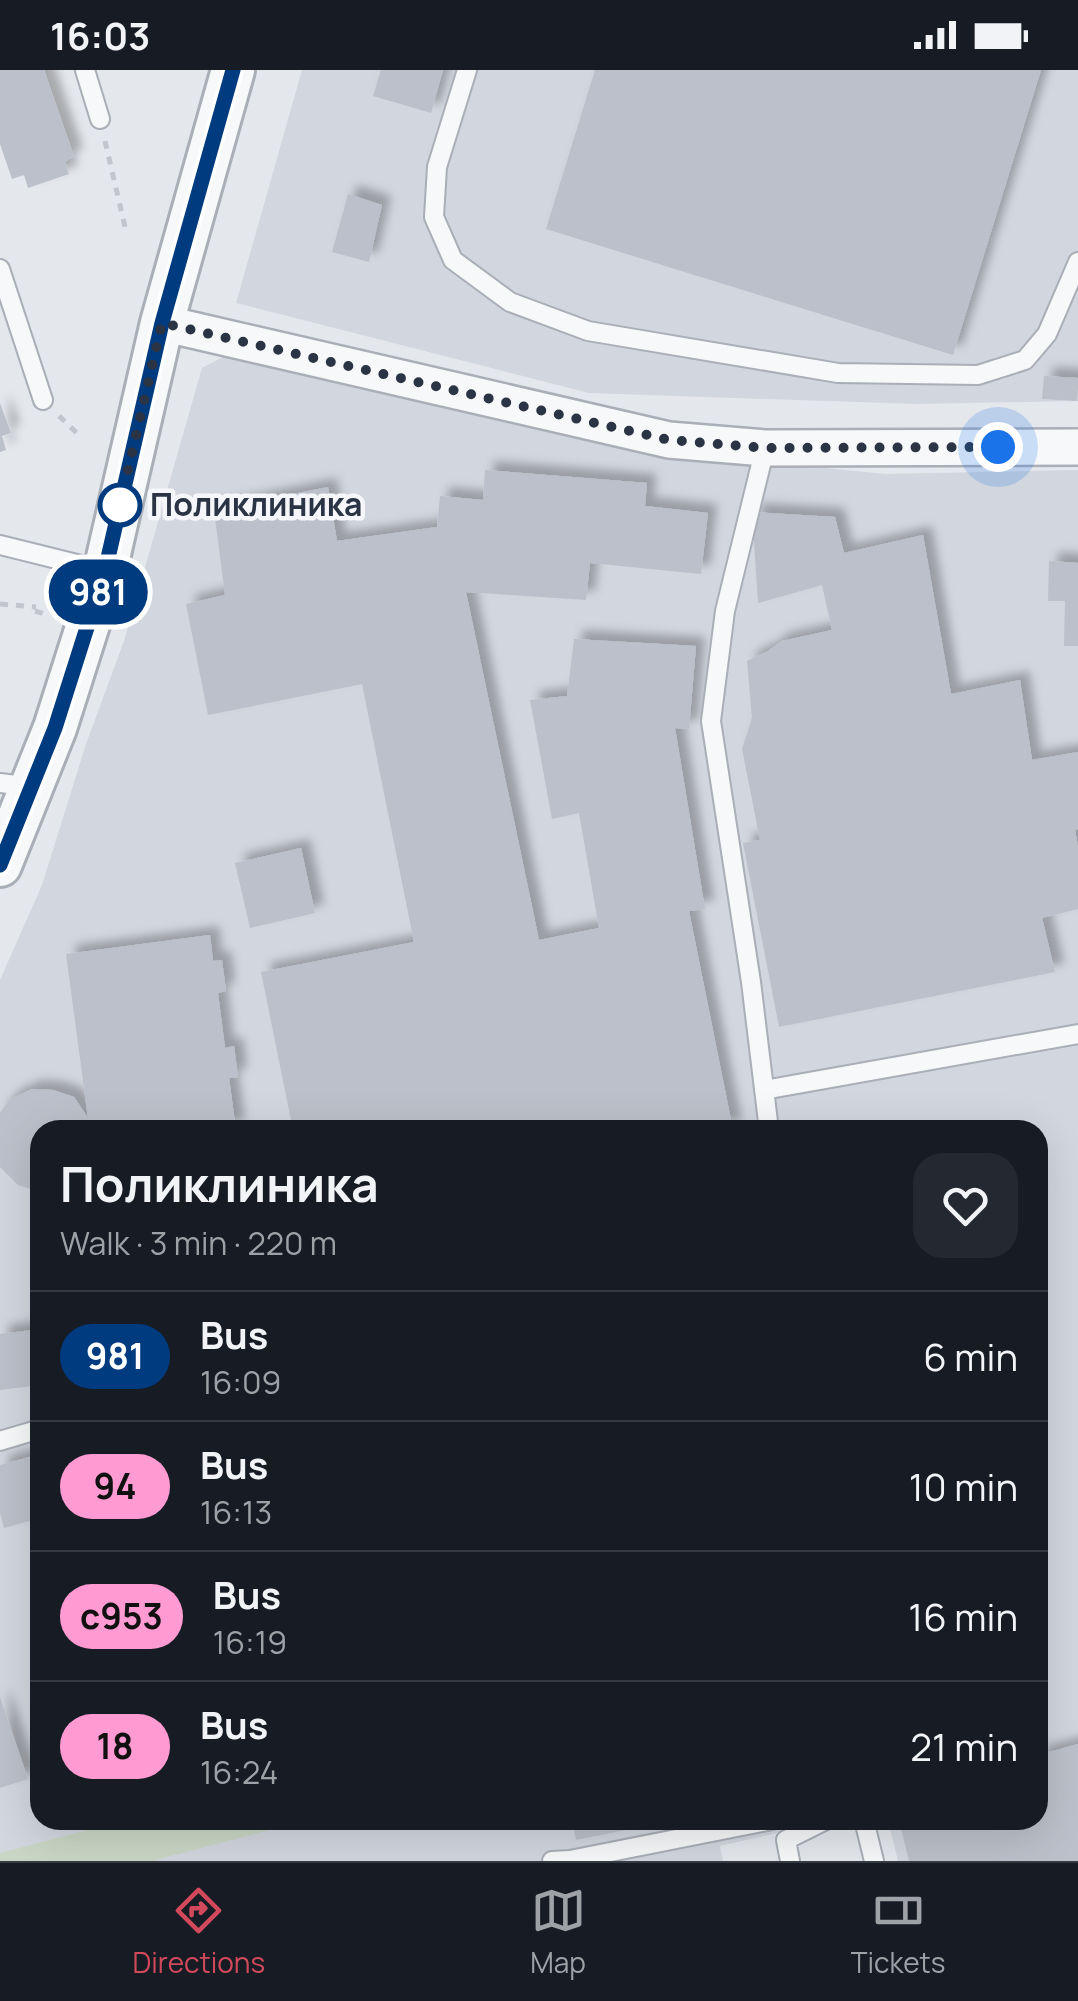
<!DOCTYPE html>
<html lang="en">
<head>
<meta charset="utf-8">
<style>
  :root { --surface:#171b24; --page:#242831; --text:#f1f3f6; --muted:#9ea1a6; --line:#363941; --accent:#d1495b }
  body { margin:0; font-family:Manrope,sans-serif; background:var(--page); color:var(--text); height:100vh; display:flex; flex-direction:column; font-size:38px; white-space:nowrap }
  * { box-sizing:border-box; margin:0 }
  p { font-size:32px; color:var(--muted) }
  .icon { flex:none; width:55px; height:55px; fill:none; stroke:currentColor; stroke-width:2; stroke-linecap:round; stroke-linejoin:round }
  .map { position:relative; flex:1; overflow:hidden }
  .side { position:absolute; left:30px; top:1050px; width:1018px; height:710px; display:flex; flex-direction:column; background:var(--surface); border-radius:30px; box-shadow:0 10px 40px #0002 }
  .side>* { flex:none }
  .badge { padding:0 20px; border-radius:32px; font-size:35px; line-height:65px }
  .you { position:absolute; width:50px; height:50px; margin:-25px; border:8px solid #fff; border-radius:50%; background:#1a73e8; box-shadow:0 0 0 15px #1a73e833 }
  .map>.badge { position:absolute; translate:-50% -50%; box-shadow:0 0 0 5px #fff }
  .round { display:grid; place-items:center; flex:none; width:105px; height:105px; border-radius:30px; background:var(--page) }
  .overview { display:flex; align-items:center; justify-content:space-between; height:170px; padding:0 30px }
  h1 { font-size:48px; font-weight:700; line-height:75px }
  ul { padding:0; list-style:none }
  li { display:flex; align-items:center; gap:30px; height:130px; padding:0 30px; border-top:2px solid var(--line) }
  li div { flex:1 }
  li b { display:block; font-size:38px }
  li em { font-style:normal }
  li .badge { min-width:110px; font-weight:700; text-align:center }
  .status { display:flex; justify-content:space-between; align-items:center; height:70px; padding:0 50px; background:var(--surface); direction:ltr }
  .status svg { height:28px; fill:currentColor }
  .menu { display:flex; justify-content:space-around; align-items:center; height:140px; border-top:2px solid var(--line); background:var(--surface); font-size:28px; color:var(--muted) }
  .menu a { display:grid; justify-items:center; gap:5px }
  .menu .on { color:var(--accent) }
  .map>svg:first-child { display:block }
</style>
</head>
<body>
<div class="status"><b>16:03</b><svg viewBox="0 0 49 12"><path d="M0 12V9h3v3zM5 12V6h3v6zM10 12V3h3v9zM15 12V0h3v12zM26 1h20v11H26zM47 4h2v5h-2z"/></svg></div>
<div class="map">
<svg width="1078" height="1791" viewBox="0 0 1078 1791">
  <defs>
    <filter id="shadow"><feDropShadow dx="9" dy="-9" stdDeviation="5" flood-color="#0004"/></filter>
  </defs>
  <rect width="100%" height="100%" fill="#e4e7ec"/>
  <!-- built -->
  <path fill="#d2d6de" d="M302 0H1078V331L916 334 589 323 236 233Z
    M227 285 671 383 886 404 1078 400V1791H898L888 1750H1038V1060H40V1750H834L720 1776 723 1791H0V910L42 815 86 674 124 571 202 298Z"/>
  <!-- green -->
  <path fill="#c9d6c5" d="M126 1750H284V1756L152 1791H0V1783Z"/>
  <!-- building -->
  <path fill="#bbc0ca" filter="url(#shadow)" d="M0 0H44L74 87 65 91 69 104 28 118 24 105 12 109 0 74Z
    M381 0H443L431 43 373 26Z
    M595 0H1041L953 285 546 159Z
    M348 124 382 135 369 192 332 182Z
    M1044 306 1078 308 1077 331 1042 329Z
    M0 333 11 363 2 366 6 380 0 382Z
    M485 400 647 413 645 436 708 443 701 504 590 493 586 530 466 522 539 870 599 858 579 743 552 749 530 630 567 626 574 569 696 576 689 659 675 658 705 839 689 841 733 1060H293L261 902 414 872 362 614 208 645 186 534 225 525 214 440 328 417 337 471 437 457 440 426 483 430Z
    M752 442 835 447 844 483 923 465 951 624 1020 610 1032 690 1078 682V759L1075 760 1078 777V839L1042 848 1055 902 779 957 743 773 760 770 742 679 752 648 747 591 768 581 782 571 832 560 822 515 758 533Z
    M1049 491 1078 493V576H1064L1065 531H1048Z
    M301 778 315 843 250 858 235 793Z
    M210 865 213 891 222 890 226 921 218 923 225 978 234 976 238 1007 229 1008 236 1060H40V1122L18 1115 0 1097V1042L11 1029 32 1019 53 1020 74 1027 88 1048 66 884Z
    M40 1259V1315L0 1320V1264Z
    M40 1384V1448L4 1458 0 1443V1395Z
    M0 1627 28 1709 0 1718Z
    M1078 1674V1791H909L899 1750H1038V1685Z
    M572 1750H666V1752L576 1770Z"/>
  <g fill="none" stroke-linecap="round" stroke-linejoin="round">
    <defs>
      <path id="service" d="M85 0 100 49
        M467 0 437 97 434 147 453 190 510 232 588 261 838 303 978 305 1025 290 1047 264 1078 192
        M0 199 43 330
        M765 378 725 541 711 651 751 912 769 1060
        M0 475 105 501
        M0 713 32 717
        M764 1020 1078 964
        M0 1371 40 1359
        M864 1750 874 1791
        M552 1791 570 1790 772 1750
        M790 1791 786 1770 826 1750"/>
      <path id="minor" d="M162 253 669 370 765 378 1078 377"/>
      <path id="tertiary" d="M0 795 55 658 105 501 162 253 233 0"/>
    </defs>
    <!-- service casing -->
    <use href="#service" stroke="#a9aeb7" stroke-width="22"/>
    <!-- minor casing -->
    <use href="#minor" stroke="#a9aeb7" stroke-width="40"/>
    <!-- tertiary casing -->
    <use href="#tertiary" stroke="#a9aeb7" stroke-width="48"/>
    <!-- path -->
    <path stroke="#c2c5cb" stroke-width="5" stroke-dasharray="8 8" stroke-linecap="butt" d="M105 71 125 157
      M59 346 82 368
      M0 534 36 537
      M35 541 48 545"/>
    <!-- service -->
    <use href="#service" stroke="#f7f8fa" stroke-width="18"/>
    <!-- minor -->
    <use href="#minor" stroke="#f7f8fa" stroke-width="35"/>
    <!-- tertiary -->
    <use href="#tertiary" stroke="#f7f8fa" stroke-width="42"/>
  </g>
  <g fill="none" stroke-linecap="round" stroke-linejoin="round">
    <defs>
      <path id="line" d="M0 795 55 658 105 501 162 253 233 0"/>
    </defs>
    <!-- line casing -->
    <use href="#line" stroke="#fff" stroke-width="22"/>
    <!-- line -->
    <use href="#line" stroke="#003b80" stroke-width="15"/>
    <!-- walk -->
    <path stroke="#2b3445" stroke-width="10" stroke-dasharray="0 18" d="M120 435 162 253 669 370 765 378 998 377"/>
  </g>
  <!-- markers -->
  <circle fill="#fff" stroke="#003b80" stroke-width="5" cx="120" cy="435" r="20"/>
  <g text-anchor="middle" stroke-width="9" stroke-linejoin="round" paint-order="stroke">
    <!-- stop labels -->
    <g font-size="32" font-weight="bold" fill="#2b3445" stroke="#f4f6f9" text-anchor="start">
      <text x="150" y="446">Поликлиника</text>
    </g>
  </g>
</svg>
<div class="you" style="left:998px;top:377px"></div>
<b class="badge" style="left:98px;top:522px;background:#003b80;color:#fff">981</b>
<section class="side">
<div class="overview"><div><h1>Поликлиника</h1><p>Walk · 3 min · 220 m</p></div><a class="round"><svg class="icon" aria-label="heart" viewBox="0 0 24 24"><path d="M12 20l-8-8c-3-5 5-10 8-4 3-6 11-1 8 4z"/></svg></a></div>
<ul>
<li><span class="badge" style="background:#003b80;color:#fff">981</span><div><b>Bus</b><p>16:09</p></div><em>6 min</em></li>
<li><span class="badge" style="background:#ff9ad2;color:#111">94</span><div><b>Bus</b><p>16:13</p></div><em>10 min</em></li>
<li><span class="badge" style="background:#ff9ad2;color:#111">с953</span><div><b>Bus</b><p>16:19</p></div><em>16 min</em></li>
<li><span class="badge" style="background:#ff9ad2;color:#111">18</span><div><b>Bus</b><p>16:24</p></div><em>21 min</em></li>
</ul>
</section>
</div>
<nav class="menu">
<a class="on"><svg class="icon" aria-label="directions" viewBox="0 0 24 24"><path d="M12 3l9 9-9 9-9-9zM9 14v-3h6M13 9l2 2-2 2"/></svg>Directions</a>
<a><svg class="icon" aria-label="map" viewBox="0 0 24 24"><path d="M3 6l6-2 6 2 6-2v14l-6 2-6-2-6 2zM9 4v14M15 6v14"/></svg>Map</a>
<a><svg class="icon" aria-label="tickets" viewBox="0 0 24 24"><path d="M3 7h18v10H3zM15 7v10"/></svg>Tickets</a>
</nav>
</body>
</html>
